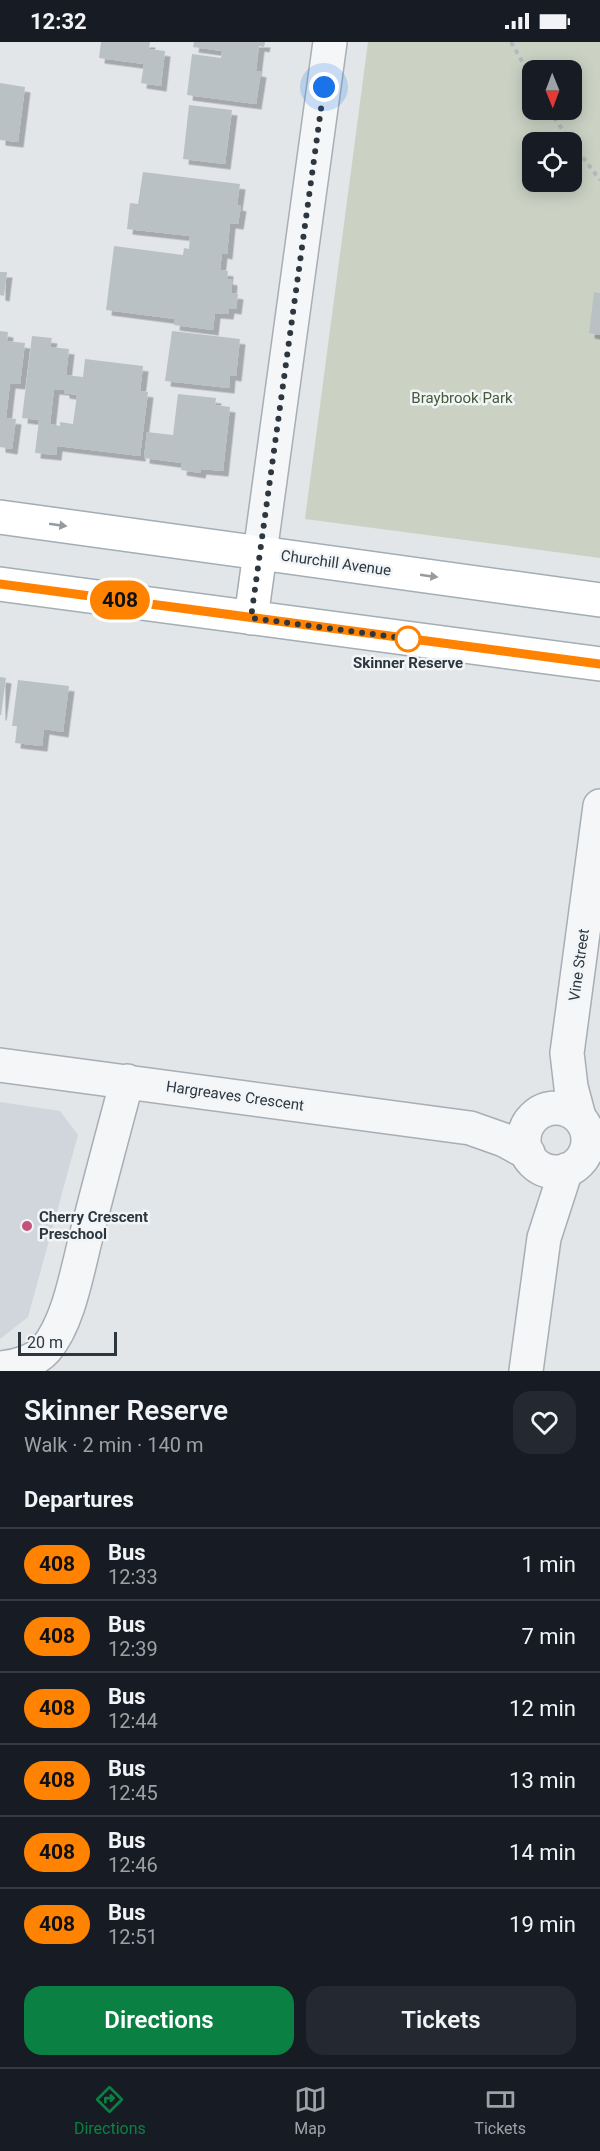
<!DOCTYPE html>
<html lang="en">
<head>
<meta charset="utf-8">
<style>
  :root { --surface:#171b24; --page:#242831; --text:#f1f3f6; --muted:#9ea1a6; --line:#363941; --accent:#0b8043 }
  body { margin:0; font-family:Roboto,sans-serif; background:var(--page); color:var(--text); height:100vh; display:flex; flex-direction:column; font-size:22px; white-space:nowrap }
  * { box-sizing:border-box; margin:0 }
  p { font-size:20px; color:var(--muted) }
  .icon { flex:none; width:33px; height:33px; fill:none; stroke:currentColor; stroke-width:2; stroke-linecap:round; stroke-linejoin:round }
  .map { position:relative; height:1329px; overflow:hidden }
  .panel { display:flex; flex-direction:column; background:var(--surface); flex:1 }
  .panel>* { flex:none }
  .badge { padding:0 12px; border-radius:20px; font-size:21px; line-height:39px }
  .needle { width:39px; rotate:179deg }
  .tools { position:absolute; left:522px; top:18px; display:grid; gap:12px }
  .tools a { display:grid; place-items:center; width:60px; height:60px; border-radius:12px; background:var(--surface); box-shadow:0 3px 15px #0003; font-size:30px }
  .scale { position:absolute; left:18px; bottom:15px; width:99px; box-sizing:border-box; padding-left:6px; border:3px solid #2c3740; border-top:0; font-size:16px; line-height:21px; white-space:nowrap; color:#2c3740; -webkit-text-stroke:4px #f2f5f7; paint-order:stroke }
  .you { position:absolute; width:30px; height:30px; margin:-15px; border:4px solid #fff; border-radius:50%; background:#1a73e8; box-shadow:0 0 0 9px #1a73e833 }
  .map>.badge { position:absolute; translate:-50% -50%; box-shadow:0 0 0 3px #fff }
  h2 { padding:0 24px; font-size:22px; line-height:54px }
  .round { display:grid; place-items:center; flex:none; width:63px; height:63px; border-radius:18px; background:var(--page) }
  .summary { display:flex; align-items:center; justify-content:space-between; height:102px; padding:0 24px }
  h1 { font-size:28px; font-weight:600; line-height:45px }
  .cta { display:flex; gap:12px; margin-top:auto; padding:12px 24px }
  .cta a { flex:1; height:69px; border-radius:18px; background:var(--accent); color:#fff; font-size:24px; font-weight:600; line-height:69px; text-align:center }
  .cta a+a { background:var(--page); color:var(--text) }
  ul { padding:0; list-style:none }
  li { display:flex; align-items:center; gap:18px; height:72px; padding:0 24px; border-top:2px solid var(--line) }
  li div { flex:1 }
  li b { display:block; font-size:22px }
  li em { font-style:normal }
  li .badge { min-width:66px; font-weight:700; text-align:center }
  .status { display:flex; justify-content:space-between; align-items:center; height:42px; padding:0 30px; background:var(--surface); direction:ltr }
  .status svg { height:16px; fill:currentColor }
  .dock { display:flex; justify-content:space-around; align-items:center; height:84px; border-top:2px solid var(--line); background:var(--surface); font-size:16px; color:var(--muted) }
  .dock a { display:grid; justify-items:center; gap:3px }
  .dock .on { color:var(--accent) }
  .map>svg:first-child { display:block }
</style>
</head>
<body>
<div class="status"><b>12:32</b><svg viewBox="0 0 49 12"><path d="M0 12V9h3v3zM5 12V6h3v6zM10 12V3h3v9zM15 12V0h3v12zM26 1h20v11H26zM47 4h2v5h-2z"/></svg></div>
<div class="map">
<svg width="600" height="1329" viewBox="0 0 600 1329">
  <defs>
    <filter id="shadow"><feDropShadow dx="5.5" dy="5.5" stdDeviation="0" flood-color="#0004"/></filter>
  </defs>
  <rect width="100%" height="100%" fill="#e2e6e9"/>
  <!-- built -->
  <path fill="#d0d6db" d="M0 1060 60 1069 78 1093 28 1275 0 1297Z"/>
  <!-- green -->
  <path fill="#cbd2c4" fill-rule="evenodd" d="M368 0H600V516L305 477ZM532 28H572V68H532ZM532 100H572V140H532Z"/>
  <!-- building -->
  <path fill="#bac1c5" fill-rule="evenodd" filter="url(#shadow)" d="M101 0H150L149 7 165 9 161 44 141 41 144 22 99 16Z
    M194 0H265L264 5 259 4 256 29 261 30 256 62 187 53 192 12 221 16 222 9 193 5Z
    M0 41 25 45 18 100 0 98Z
    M189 63 232 68 225 122 183 117Z
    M143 130 240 142 237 163 241 164 238 182 230 181 227 212 222 211 220 228 228 229 227 237 232 238 231 251 238 252 236 267 229 266 228 272 215 271 213 288 174 283 175 277 106 268 114 204 183 213 184 206 189 207 190 194 127 187 130 161 138 162Z
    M0 230H7L4 254 0 253Z
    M594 250 600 251V293L589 291Z
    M0 289 8 290 7 299 25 301 20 342 10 341 6 376 16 377 12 407 0 405Z
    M172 289 240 297 236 334 230 333 229 346 165 339Z
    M32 294 52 296 50 305 69 307 66 333 83 335 85 317 143 324 140 349 148 350 140 414 57 404 56 413 35 411 39 378 22 376ZM54 347 64 348V351L77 353 73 382 60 380V384L50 382Z
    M178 352 216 356 215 363 230 365 223 429 201 427 200 431 181 428 182 421 144 416 147 390 173 393Z
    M0 635 6 636 1 673H0Z
    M18 638 69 644 63 690 44 687 42 704 15 701 17 684H12Z"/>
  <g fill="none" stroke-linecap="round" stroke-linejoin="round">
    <defs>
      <path id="minor" d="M260 511 330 0
        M0 1023 470 1086 504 1098 528 1111
        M524 1098a32 32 0 1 1 64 0a32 32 0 1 1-64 0Z
        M579 1075 571 1045 567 1011 600 764
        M0 1326C15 1325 36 1319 46 1307 69 1280 77 1229 86 1195 99 1143 113 1091 127 1039
        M526 1329 544 1196 566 1128"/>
      <path id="major" d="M0 475 600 558
        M0 542 600 622
        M251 576 260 511"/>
    </defs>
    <!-- minor casing -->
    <use href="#minor" stroke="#a8aeb3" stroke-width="36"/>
    <!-- major casing -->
    <use href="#major" stroke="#a2adb4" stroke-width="36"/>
    <!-- path -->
    <path stroke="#b4b9bd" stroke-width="4" stroke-dasharray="4.5 4.5" stroke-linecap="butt" d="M511 0 532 37
      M549 68 571 100
      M572 101 600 138"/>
    <!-- minor -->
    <use href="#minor" stroke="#f4f6f8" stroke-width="33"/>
    <!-- major -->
    <use href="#major" stroke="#fff" stroke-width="33"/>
  </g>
  <!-- one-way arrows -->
  <defs><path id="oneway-solid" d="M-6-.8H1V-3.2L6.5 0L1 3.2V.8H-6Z" transform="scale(1.5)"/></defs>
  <g fill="#969ba0">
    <use href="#oneway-solid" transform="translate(58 483) rotate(8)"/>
    <use href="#oneway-solid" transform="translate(429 534) rotate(8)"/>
  </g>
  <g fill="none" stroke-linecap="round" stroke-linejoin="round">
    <defs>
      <path id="line" d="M0 542 600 622"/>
    </defs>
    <!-- line casing -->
    <use href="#line" stroke="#fff" stroke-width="14"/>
    <!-- line -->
    <use href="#line" stroke="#ff8200" stroke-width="9"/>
    <!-- walk -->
    <path stroke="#2c3740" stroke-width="6" stroke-dasharray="0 10.8" d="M324 45 251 576 410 597H408"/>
  </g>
  <!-- markers -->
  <circle fill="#fff" stroke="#ff8200" stroke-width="3" cx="408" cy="597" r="12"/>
  <circle fill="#c2537b" stroke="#f2f5f7" stroke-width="2" cx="27" cy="1184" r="6"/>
  <g text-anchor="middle" stroke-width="5" stroke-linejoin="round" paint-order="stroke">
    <!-- park labels -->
    <g font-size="15" fill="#475a3a" stroke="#f2f5f7">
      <text x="462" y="361">Braybrook Park</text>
    </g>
    <!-- street labels -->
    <g font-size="15" fill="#2c3740" stroke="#f2f5f7">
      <text transform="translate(336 521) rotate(8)" y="5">Churchill Avenue</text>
      <text transform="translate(579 923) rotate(-82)" y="5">Vine Street</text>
      <text transform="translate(235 1054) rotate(8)" y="5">Hargreaves Crescent</text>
    </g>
    <!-- stop labels -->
    <g font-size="15" font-weight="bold" fill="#2c3740" stroke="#f2f5f7">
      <text x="408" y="626">Skinner Reserve</text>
    </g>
    <!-- poi labels -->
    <g font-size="15" font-weight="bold" fill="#2c3740" stroke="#f2f5f7" text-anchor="start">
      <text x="39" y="1180">Cherry Crescent<tspan x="39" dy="17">Preschool</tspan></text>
    </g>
  </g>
</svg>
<div class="tools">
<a><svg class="needle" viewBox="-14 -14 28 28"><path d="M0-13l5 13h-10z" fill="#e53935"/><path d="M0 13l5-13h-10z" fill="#9ea1a6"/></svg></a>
<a><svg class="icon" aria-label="locate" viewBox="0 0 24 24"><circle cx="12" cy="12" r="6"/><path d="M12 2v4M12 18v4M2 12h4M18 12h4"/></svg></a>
</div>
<div class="scale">20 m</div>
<div class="you" style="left:324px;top:45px"></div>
<b class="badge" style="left:120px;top:558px;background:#ff8200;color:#111">408</b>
</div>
<section class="panel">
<div class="summary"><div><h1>Skinner Reserve</h1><p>Walk · 2 min · 140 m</p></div><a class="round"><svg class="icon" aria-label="heart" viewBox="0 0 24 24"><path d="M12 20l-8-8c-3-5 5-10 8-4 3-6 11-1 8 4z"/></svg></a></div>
<h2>Departures</h2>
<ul>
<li><span class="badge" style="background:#ff8200;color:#111">408</span><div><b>Bus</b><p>12:33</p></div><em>1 min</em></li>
<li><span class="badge" style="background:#ff8200;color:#111">408</span><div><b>Bus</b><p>12:39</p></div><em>7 min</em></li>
<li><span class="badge" style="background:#ff8200;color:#111">408</span><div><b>Bus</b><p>12:44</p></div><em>12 min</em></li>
<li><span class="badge" style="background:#ff8200;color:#111">408</span><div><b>Bus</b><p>12:45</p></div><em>13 min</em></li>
<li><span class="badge" style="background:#ff8200;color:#111">408</span><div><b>Bus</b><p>12:46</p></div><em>14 min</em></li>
<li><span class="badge" style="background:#ff8200;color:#111">408</span><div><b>Bus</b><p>12:51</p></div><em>19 min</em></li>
</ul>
<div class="cta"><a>Directions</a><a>Tickets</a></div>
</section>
<nav class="dock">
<a class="on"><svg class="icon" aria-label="directions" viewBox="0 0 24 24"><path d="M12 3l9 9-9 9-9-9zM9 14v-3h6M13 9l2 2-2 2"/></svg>Directions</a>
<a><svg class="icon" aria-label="map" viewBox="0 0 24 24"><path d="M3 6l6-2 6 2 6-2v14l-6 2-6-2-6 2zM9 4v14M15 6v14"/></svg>Map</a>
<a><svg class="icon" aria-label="tickets" viewBox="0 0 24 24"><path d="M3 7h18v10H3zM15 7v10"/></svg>Tickets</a>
</nav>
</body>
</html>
